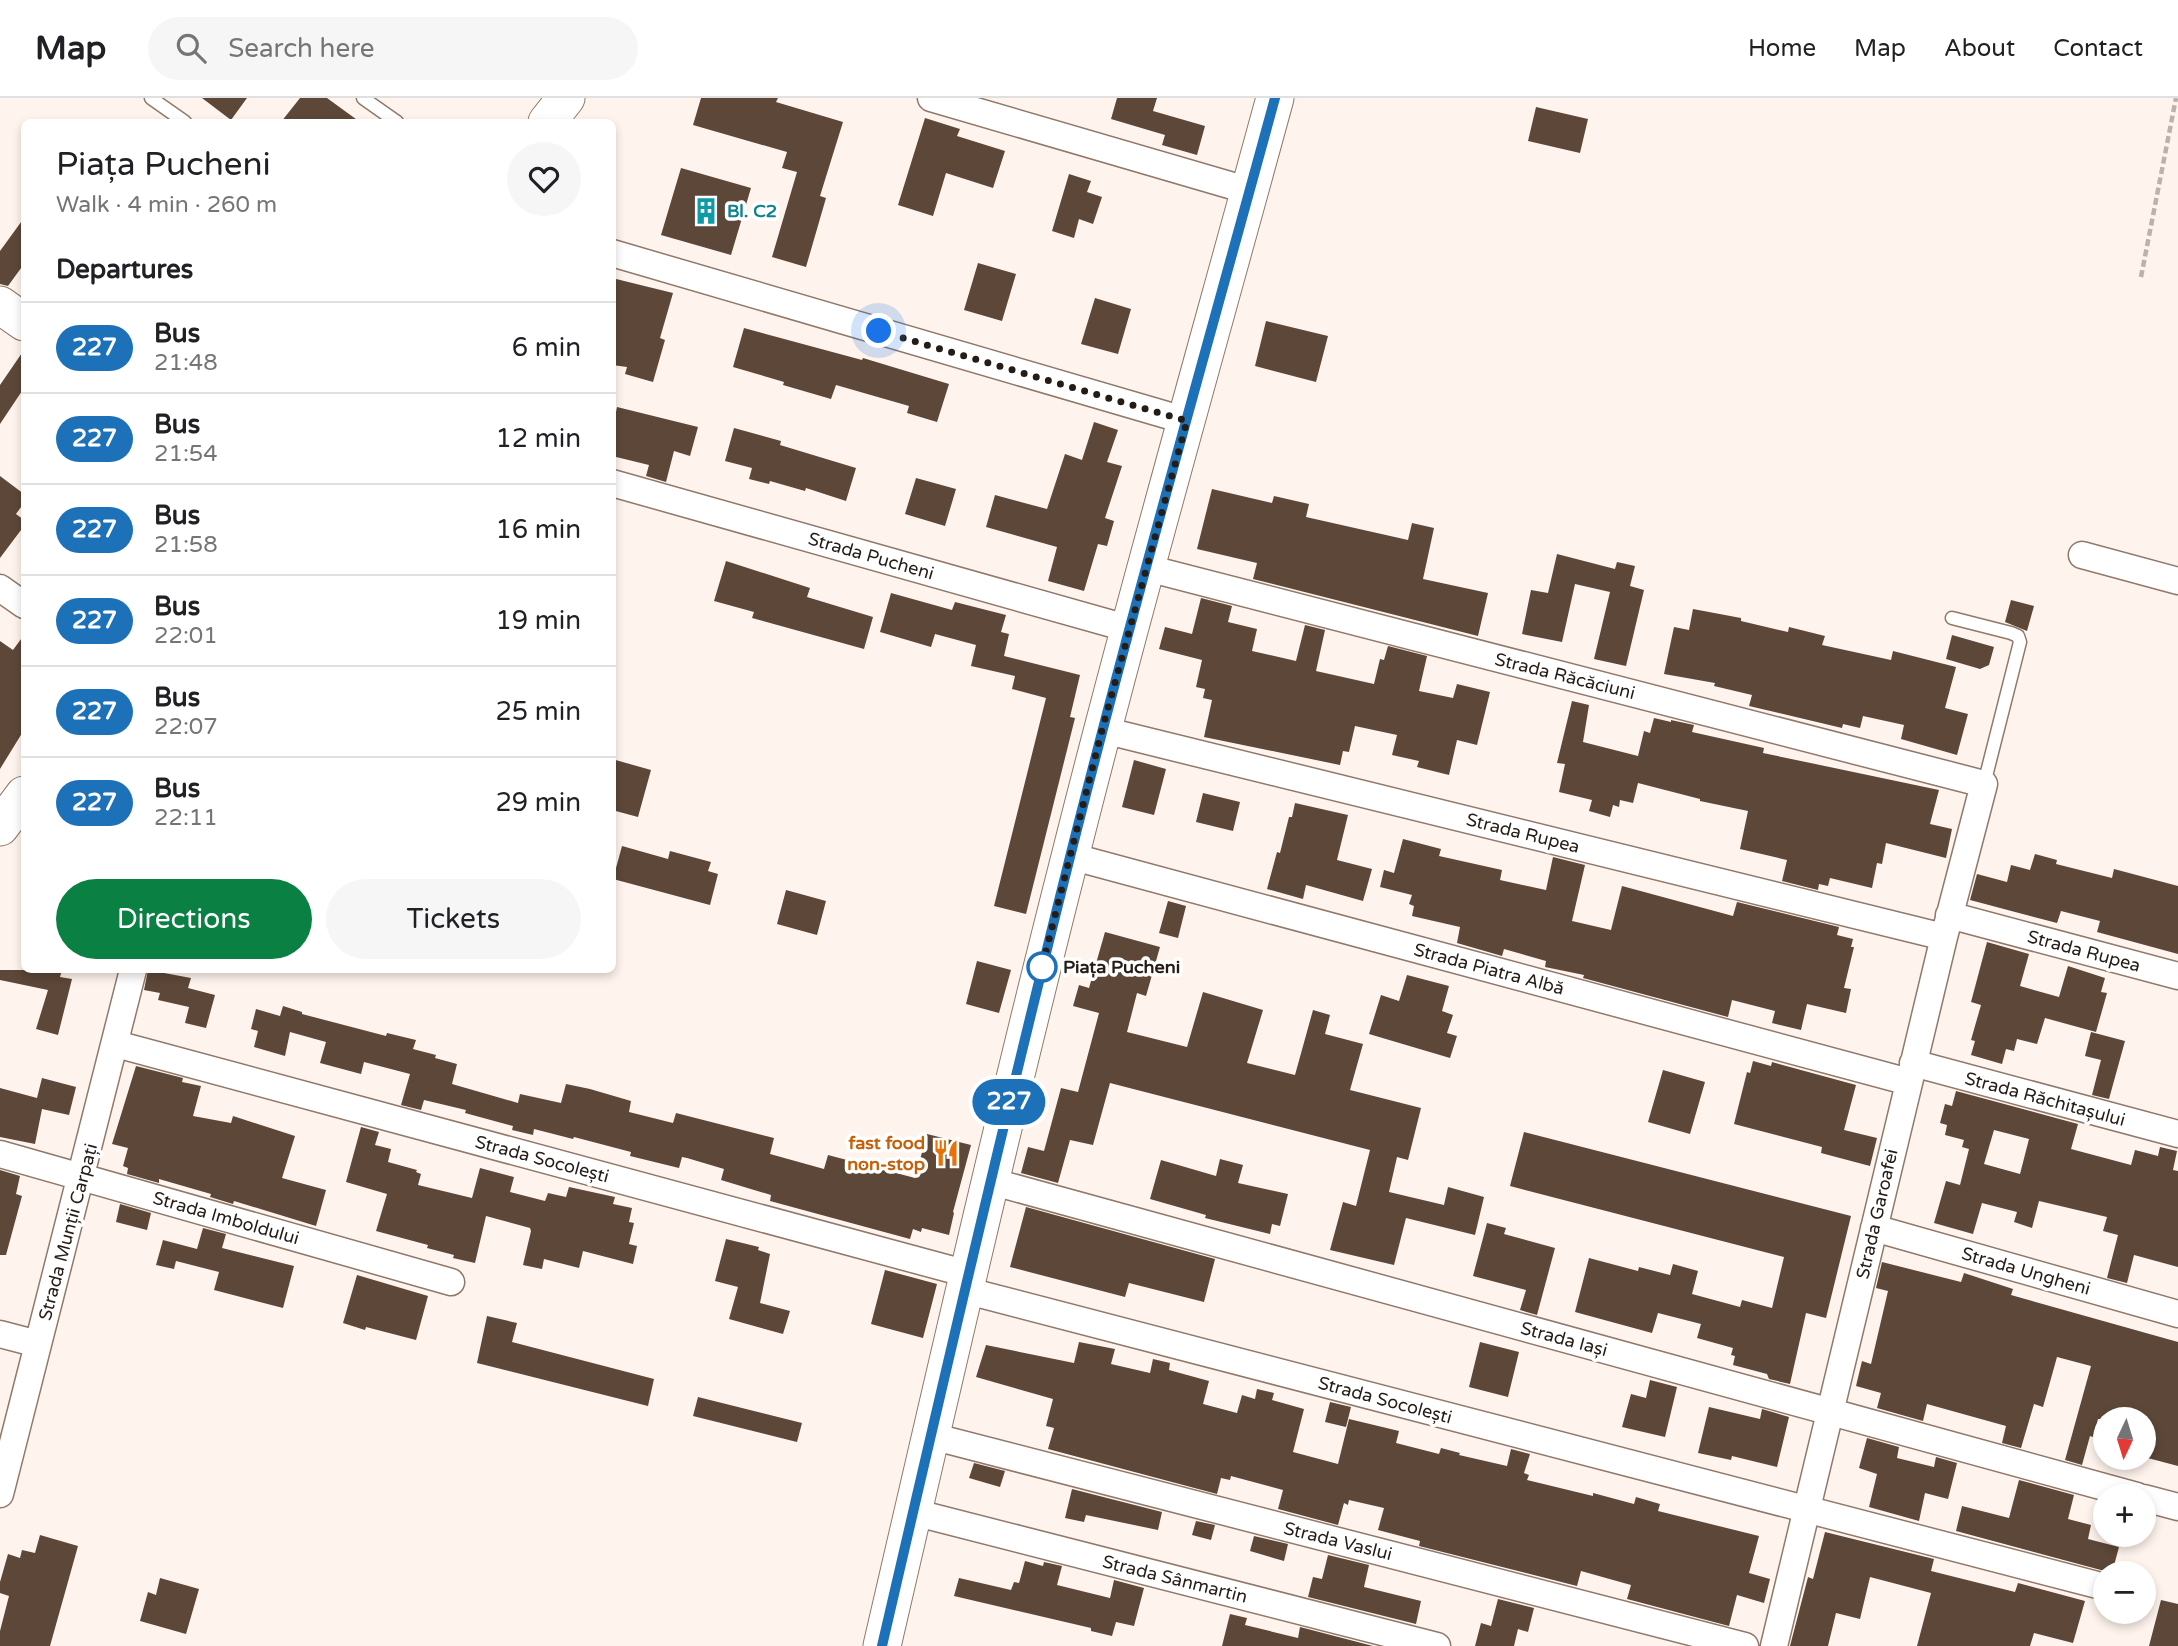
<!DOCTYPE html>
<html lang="en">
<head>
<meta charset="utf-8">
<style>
  :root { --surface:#fff; --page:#f6f6f6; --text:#202124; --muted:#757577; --line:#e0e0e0; --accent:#0b8043 }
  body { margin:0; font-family:"Varela Round",sans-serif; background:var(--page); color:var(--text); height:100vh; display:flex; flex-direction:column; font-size:26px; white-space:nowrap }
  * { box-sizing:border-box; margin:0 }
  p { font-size:23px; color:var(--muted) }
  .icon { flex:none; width:38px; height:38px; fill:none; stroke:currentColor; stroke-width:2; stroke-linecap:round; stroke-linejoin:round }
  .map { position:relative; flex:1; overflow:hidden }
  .sheet { position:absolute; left:21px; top:21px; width:595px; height:854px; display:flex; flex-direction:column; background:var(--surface); border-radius:10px; box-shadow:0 4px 10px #0003 }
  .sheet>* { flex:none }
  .badge { padding:0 14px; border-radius:23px; font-size:24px; line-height:46px }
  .needle { width:46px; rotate:184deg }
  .fabs { position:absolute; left:2093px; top:1309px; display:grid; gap:14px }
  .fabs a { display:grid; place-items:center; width:63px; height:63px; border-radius:50%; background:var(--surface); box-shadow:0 4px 10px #0003; font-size:35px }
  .you { position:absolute; width:35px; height:35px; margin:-18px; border:5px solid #fff; border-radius:50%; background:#1a73e8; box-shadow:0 0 0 10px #1a73e833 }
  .map>.badge { position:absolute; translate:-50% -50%; box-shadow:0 0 0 4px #fff }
  h2 { padding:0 35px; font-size:26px; line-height:63px }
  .round { display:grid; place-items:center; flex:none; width:74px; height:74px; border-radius:37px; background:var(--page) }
  .headline { display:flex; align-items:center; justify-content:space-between; height:119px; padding:0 35px }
  h1 { font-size:33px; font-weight:600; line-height:52px }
  .action { display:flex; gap:14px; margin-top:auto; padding:14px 35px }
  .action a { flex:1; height:80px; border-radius:42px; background:var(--accent); color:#fff; font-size:28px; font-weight:600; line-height:80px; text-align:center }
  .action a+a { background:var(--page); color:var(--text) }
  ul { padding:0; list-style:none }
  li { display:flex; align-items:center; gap:21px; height:91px; padding:0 35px; border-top:2px solid var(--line) }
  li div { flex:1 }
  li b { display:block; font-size:26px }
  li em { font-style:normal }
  li .badge { min-width:77px; font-weight:700; text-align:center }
  header { display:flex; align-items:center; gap:42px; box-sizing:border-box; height:98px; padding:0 35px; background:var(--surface); border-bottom:2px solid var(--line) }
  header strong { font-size:33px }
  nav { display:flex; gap:38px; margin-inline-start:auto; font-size:24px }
  .search { width:490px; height:63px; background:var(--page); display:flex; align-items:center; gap:18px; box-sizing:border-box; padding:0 24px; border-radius:38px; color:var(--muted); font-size:26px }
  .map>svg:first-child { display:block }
</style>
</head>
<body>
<header>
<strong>Map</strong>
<div class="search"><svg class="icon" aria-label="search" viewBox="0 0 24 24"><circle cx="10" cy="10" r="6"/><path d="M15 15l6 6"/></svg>Search here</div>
<nav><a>Home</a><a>Map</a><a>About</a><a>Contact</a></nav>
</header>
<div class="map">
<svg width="2178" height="1548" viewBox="0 0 2178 1548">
  <rect width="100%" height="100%" fill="#fff4ed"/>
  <!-- building -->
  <path fill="#5c4738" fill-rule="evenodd" d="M202 0H247L231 22Z
    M300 0H327L360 24H281Z
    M701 0H778L776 4 843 24 820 98 826 100 806 169 772 159 797 74 782 70 787 54 693 27Z
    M1117 0H1157L1153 13 1205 28 1197 57 1162 47 1165 37 1111 21Z
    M1536 9 1588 21 1580 55 1528 43Z
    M925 20 960 31 957 38 1005 53 993 90 946 75 933 118 898 107Z
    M681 70 751 90 731 157 661 137Z
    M1069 76 1091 83 1087 94 1102 99 1093 126 1079 121 1074 140 1052 133Z
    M24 120V166L8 188 0 186V153Z
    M978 165 1016 176 1002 223 964 212Z
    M612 180 673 195 660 240 665 242 653 284 625 276 627 269 612 267Z
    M1095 200 1131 211 1118 256 1081 246Z
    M1266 223 1328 238 1316 284 1255 268Z
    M744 230 862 262 863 260 949 286 937 324 907 315 909 308 836 287 831 301 783 287 784 284 733 269Z
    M24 252V290L0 326V287Z
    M617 309 698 329 690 358 674 353 666 384 646 378 649 367 612 358V313L616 314Z
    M1094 324 1118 332 1107 364 1122 368 1105 420 1114 423 1107 448 1098 446 1084 493 1048 483 1057 449 986 429 995 397 1047 411 1065 356 1082 362Z
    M734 330 781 343 780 347 856 370 846 403 806 390 805 393 770 383 769 386 749 381 752 370 725 363Z
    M0 378 24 396V405L16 416 24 422V428L0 460Z
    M916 380 956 391 945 428 905 416Z
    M1212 391 1272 405 1274 398 1309 406 1306 419 1408 442 1412 425 1434 430 1423 481 1488 495 1478 538 1253 481 1257 465 1197 451Z
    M1557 456 1615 471 1617 464 1635 468 1630 488 1644 492 1626 568 1594 561 1610 494 1575 486 1562 544 1522 536 1531 492 1548 495Z
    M726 463 810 490 807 499 873 519 864 551 752 520 754 514 714 503Z
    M891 495 952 512 955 504 1006 517 1001 534 1009 536 1004 558 1080 577 1070 619 1075 620 1026 816 994 808 1046 600 1012 591 1015 578 971 568 976 547 935 536 931 549 880 534Z
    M1201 500 1232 508 1228 524 1257 531 1252 553 1296 563 1305 527 1325 532 1316 573 1374 586 1380 561 1384 562 1388 548 1427 558 1419 593 1453 600 1457 586 1490 594 1477 647 1457 642 1449 677 1417 669 1419 663 1392 657 1397 637 1355 628 1349 654 1343 653 1340 667 1204 639 1212 602 1203 600 1205 591 1196 589 1202 562 1159 551 1165 529 1192 536Z
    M2011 502 2034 508 2027 533 2005 524Z
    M1693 511 1741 520V523L1788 534 1789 529 1825 538 1822 547 1891 562 1893 553 1956 569 1945 610 1968 616 1957 657 1901 641 1904 627 1863 618 1860 630 1843 626 1842 630 1749 608 1752 597 1714 588 1715 585 1664 576 1674 529 1689 532Z
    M24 537V632L0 671V543L13 552Z
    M1952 537 1994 549 1989 567 1980 571 1946 561Z
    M1572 603 1589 607 1583 644 1638 658 1644 633 1650 635 1654 620 1671 624V622L1694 627 1692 634 1764 650 1763 655 1939 692 1930 726 1952 731 1946 760 1886 745 1882 766 1877 765 1872 790 1830 780 1828 788 1819 786 1818 792 1782 783 1787 762 1740 751 1748 713 1700 703V701L1638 685 1633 705 1620 702 1619 709 1613 707 1610 719 1589 713 1592 702 1559 694 1565 666 1557 665Z
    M612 661 651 672 638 719 612 712Z
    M1134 662 1166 671 1154 717 1122 709Z
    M1203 695 1240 704 1233 733 1196 724Z
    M1295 705 1348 717 1337 762 1372 771 1363 803 1306 787 1303 801 1267 791 1277 754 1280 755 1289 719H1292Z
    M1403 741 1441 751 1439 758 1502 772 1500 782 1546 792 1553 759 1585 767 1572 823 1611 832 1622 788 1733 818 1737 804 1839 829 1837 837 1853 841 1851 849H1854L1844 890 1851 891 1846 915 1807 906 1801 932 1772 925 1775 913 1732 902 1728 919 1583 880 1584 877 1545 869 1546 863 1504 851 1502 858 1457 845 1460 829 1412 818 1414 808 1409 806 1412 797 1380 789 1384 772 1394 775Z
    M622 748 668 761 670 753 711 764 708 773 718 776 710 807 613 781Z
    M2035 756 2057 762 2056 766 2112 780 2114 771 2178 788V856L2097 834 2100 823 2061 813 2057 825 1970 802 1977 776 2007 784 2011 767 2030 772Z
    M786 792 826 803 817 837 777 826Z
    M1168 803 1186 808 1178 840 1159 835Z
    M1105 834 1160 849 1146 898 1137 895 1127 934 1187 949 1203 894 1263 912 1247 965 1295 977 1313 912 1330 917 1325 936 1363 946 1350 992 1421 1010 1408 1062 1397 1059 1389 1094 1444 1107 1448 1089 1484 1099 1475 1137 1406 1120 1394 1167 1330 1152 1343 1104 1356 1108 1370 1052 1110 985 1093 1047 1070 1042 1058 1085 1021 1075 1028 1049 1044 1053 1061 990 1078 994 1099 915 1073 908 1079 887 1089 890Z
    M1987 844 2029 856 2020 888 2059 899 2068 868 2105 880 2101 894 2107 895 2096 934 2045 920 2037 946 2017 941 2014 953 2006 951 2002 966 1971 957 1975 943 1971 942 1981 907 1971 904Z
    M977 863 1011 872 999 915 966 906Z
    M0 872H62L60 879 72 881 58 937 36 931 48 892 0 882Z
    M148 872 191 880 188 890 215 897 206 930 185 925 189 909 158 902 160 895 144 892Z
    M1407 877 1449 888 1442 913 1453 917 1447 935 1457 938 1450 960 1369 936 1381 897 1399 903Z
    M283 908 302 914V916L386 938 387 935 416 942 413 951 436 957 435 960 457 966 452 986 518 1005 520 996 561 1005 566 986 590 991 631 1003 629 1014 673 1025 676 1015 774 1040 770 1056 824 1071 828 1057 915 1080 927 1036 971 1047 953 1114 954 1115 949 1137 922 1130 921 1134 913 1131 910 1141 770 1103 771 1097 721 1082 724 1071 687 1060 682 1059 679 1070 630 1058 631 1054 574 1039 573 1041 534 1031 533 1037 512 1032 513 1028 465 1015 466 1012 424 1002 421 1012 401 1007 410 976 364 964 361 976 320 965 326 944 290 934 285 958 254 949 258 933 251 931 256 911 280 918Z
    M2091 934 2125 943 2109 1001 2092 997 2101 962 2085 958Z
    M1753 963 1771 968 1772 964 1856 987 1844 1032 1877 1040 1870 1068 1821 1055 1822 1049 1734 1026 1747 974 1750 975Z
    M136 968 183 980 182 984 201 988 193 1018 231 1025 233 1018 295 1038 282 1080 326 1092 316 1128 234 1103 233 1106 210 1099 211 1096 159 1081V1085L127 1076 128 1070 123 1068 128 1050 112 1046Z
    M1663 972 1705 984 1690 1036 1648 1024Z
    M42 980 76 989 69 1017 42 1011 35 1046 0 1039V990L37 1000Z
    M1956 993 2078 1026 2071 1051 2131 1067 2135 1052 2158 1058 2160 1049 2177 1053 2173 1072 2178 1073V1169L2134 1157 2127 1185 2107 1180 2118 1137 2103 1133 2107 1119 2039 1103 2032 1130 2014 1124 2017 1114 1982 1105 1973 1136 1934 1125 1946 1083 1960 1087 1969 1051 1962 1049 1964 1042 1945 1037 1947 1027 1940 1025 1945 1006 1952 1008ZM1994 1032 2029 1041 2020 1076 1984 1066Z
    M361 1029 379 1034 375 1047 391 1051 388 1064 417 1072 416 1074 421 1076 418 1087 472 1100 480 1070 514 1079 510 1094 545 1103 548 1095 566 1099 569 1089 615 1099 613 1106 632 1110 629 1124 634 1125 629 1146 637 1148 633 1166 583 1153 579 1170 544 1161 542 1171 523 1167 531 1133 530 1130 486 1118 475 1165 453 1160 454 1157 427 1150 428 1147 376 1133 387 1096 346 1084Z
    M1524 1034 1851 1118 1826 1220 1806 1215 1790 1286 1769 1281 1767 1276 1733 1267 1735 1258 1731 1257 1733 1250 1697 1240 1701 1226 1658 1215 1652 1235 1575 1214 1589 1160 1638 1173 1639 1169 1670 1177 1673 1166 1698 1173 1692 1196 1740 1209 1742 1202 1772 1210 1784 1159 1510 1088Z
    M1220 1061 1243 1067 1238 1085 1288 1096 1280 1128 1272 1126 1270 1136 1205 1120 1206 1117 1150 1101 1161 1062 1216 1078Z
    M0 1072 20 1078 16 1096 22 1098 6 1157H0Z
    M120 1106 151 1115 147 1132 116 1124Z
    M1026 1109 1215 1161 1204 1204 1129 1185 1125 1199 1010 1169Z
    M1487 1125 1506 1130 1504 1136 1555 1150 1537 1217 1520 1212 1526 1192 1473 1178Z
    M203 1130 226 1136 222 1150 294 1168 283 1210 214 1192 219 1174 176 1163 174 1171 156 1167 163 1142 197 1151Z
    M726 1141 759 1149 758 1152 770 1156 760 1205 790 1213 783 1236 729 1221 738 1189 715 1183Z
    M1882 1164 1961 1184 1964 1175 2013 1191 2011 1197 2178 1244V1368L2144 1359V1321H2098L2093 1339 2090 1338 2082 1367 2065 1362 2091 1268 2057 1259 2043 1309 2034 1306 2021 1350 2002 1345 2006 1328 1927 1306 1923 1323 1877 1310 1881 1295 1856 1288 1862 1263 1871 1266 1888 1193 1876 1190Z
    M885 1172 937 1186 923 1240 871 1226Z
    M357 1177 428 1198 416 1242 366 1229 365 1232 343 1225Z
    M487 1218 517 1225 512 1244 654 1281 648 1308 477 1265Z
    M1079 1244 1115 1251 1111 1266 1150 1275 1153 1261 1170 1265 1169 1272 1209 1283 1203 1306 1237 1315 1242 1297 1255 1301 1257 1291 1274 1295 1272 1302 1304 1311 1293 1354 1338 1366 1349 1321 1399 1333 1396 1345 1439 1356 1441 1350 1460 1355 1459 1357 1507 1368 1511 1351 1530 1356 1524 1375 1529 1377 1527 1382 1593 1398V1395L1634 1406 1636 1399 1660 1406 1658 1413 1759 1438 1749 1475 1770 1481 1764 1505 1737 1497 1729 1528 1627 1501 1631 1487 1581 1473 1577 1488 1419 1448 1420 1443 1378 1432 1384 1410 1349 1402 1348 1407 1344 1405 1338 1427 1278 1411 1283 1392 1231 1378 1230 1382 1221 1380 1217 1396 1048 1351 1054 1330 1046 1328 1053 1301 976 1279 986 1247 1074 1265Z
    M1480 1244 1519 1254 1508 1299 1469 1289Z
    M1650 1282 1677 1289 1665 1339 1622 1329 1631 1296 1646 1300Z
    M698 1299 802 1325 797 1344 693 1318Z
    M1330 1304 1351 1309 1346 1329 1325 1324Z
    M1709 1309 1760 1321 1762 1311 1789 1319 1777 1369 1732 1358 1731 1362 1698 1355Z
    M1867 1340 1899 1349 1897 1360 1934 1369 1936 1359 1957 1365 1948 1401 1925 1395 1919 1423 1869 1409 1877 1376 1859 1370Z
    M974 1365 1005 1373 1000 1389 969 1380Z
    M2019 1382 2074 1397 2068 1421 2091 1427 2088 1441 2119 1449 2112 1475 1956 1433 1962 1408 2009 1420Z
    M1072 1391 1162 1414 1158 1432 1086 1417 1084 1424 1065 1420Z
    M1196 1423 1215 1427 1211 1442 1192 1437Z
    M1825 1434 1934 1461 1931 1473 2015 1494 2018 1485 2085 1503 2073 1545 2034 1535 2030 1548H1917L1931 1495 1870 1479 1860 1521 1836 1515 1828 1548H1790L1808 1479 1813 1481Z
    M40 1437 78 1448 50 1548H0V1533L9 1498 0 1495V1484L8 1456 20 1460 22 1452 35 1455Z
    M1254 1438 1288 1446 1284 1463 1250 1453Z
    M1328 1457 1369 1467 1364 1489 1421 1503 1416 1526 1308 1499 1313 1479 1322 1481Z
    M1025 1463 1043 1468 1044 1464 1062 1468 1057 1487 1110 1500 1114 1482 1144 1490 1134 1528 1116 1524 1112 1538 1091 1533V1530L954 1498 959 1480 1011 1492 1014 1484 1019 1485Z
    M160 1480 199 1491 186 1536 140 1523 148 1494 156 1497Z
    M1498 1501 1534 1510 1528 1534 1518 1531 1514 1548H1475L1481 1525 1491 1528Z
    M2161 1502 2178 1506V1548H2149Z
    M1230 1516 1247 1520 1245 1527 1298 1540 1300 1529 1373 1548H1222Z"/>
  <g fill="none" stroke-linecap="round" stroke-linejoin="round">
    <defs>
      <path id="lane" d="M151 0 185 24
        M363 0 397 24
        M1952 520 2011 535 2018 538 2020 544 1984 686"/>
      <path id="street" d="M931 0 1250 93
        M612 155 1187 323
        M612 385 1130 531
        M2082 457 2178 483
        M1147 470 1984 686 1944 839 1774 1548
        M0 490 24 507
        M1103 632 1944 839
        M1070 758 1909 984
        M1949 817 2178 878
        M116 946 968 1176
        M1913 965 2178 1036
        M0 1056 451 1184
        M990 1083 2137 1398
        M1874 1130 2178 1216
        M964 1192 2105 1489
        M0 1236 38 1246
        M931 1338 1745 1548
        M0 1396 133 872
        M2144 1400 2178 1409
        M913 1414 1437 1548"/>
      <path id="secondary" d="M547 24 566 0
        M0 207 24 224
        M0 729 24 697
        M882 1548C943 1285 1003 1021 1070 759 1134 505 1206 253 1275 0"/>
    </defs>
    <!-- lane casing -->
    <use href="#lane" stroke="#907969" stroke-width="15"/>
    <!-- street casing -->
    <use href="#street" stroke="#907969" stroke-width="29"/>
    <!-- secondary casing -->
    <use href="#secondary" stroke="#907969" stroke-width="39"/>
    <!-- path -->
    <path stroke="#bdb2ab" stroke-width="4.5" stroke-dasharray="7 3.5" stroke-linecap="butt" d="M2141 179 2176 0"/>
    <!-- lane -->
    <use href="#lane" stroke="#fff" stroke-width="12"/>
    <!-- street -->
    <use href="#street" stroke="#fff" stroke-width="26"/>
    <!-- secondary -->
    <use href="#secondary" stroke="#fff" stroke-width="37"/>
  </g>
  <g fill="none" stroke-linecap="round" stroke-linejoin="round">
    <defs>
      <path id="line" d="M882 1548C943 1285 1004 1021 1070 759 1134 505 1206 253 1275 0"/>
    </defs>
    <!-- line casing -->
    <use href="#line" stroke="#fff" stroke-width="16"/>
    <!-- line -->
    <use href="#line" stroke="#1d71b8" stroke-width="10"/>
    <!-- walk -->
    <path stroke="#251c16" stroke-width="7" stroke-dasharray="0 12.6" d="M879 233 1187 323 1102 632 1042 869"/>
  </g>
  <!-- icons -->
  <defs>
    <symbol id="building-bare" viewBox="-9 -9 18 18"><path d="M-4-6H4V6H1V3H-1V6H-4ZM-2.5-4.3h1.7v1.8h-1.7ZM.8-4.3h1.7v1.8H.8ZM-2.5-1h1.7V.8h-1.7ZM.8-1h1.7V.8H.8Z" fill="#0f9aa8" stroke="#fff" stroke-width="2.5" paint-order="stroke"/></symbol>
    <symbol id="restaurant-bare" viewBox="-9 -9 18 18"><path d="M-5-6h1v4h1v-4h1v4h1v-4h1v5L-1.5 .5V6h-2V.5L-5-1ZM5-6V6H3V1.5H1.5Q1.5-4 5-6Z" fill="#e8710a" stroke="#fff" stroke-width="2.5" paint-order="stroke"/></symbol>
  </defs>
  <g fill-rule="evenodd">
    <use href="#building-bare" x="687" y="94" width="38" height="38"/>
    <use href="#restaurant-bare" x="927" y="1036" width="38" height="38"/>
  </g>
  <!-- markers -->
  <circle fill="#fff" stroke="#1d71b8" stroke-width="3.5" cx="1042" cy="869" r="14"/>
  <g text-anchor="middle" stroke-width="7" stroke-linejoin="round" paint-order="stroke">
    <!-- culture labels -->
    <g font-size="18" font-weight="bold" fill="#0d838f" stroke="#fff" text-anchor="start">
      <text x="727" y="119">Bl. C2</text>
    </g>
    <!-- street labels -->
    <g font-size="18" fill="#251c16" stroke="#fff">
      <text transform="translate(871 458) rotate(16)" y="6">Strada Pucheni</text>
      <text transform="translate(1565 578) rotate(14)" y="6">Strada Răcăciuni</text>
      <text transform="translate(1523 735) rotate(14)" y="6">Strada Rupea</text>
      <text transform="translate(2084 853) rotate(15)" y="6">Strada Rupea</text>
      <text transform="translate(1489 871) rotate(15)" y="6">Strada Piatra Albă</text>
      <text transform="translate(2045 1001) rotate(15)" y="6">Strada Răchitașului</text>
      <text transform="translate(542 1061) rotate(15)" y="6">Strada Socolești</text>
      <text transform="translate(1877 1116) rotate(-77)" y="6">Strada Garoafei</text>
      <text transform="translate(226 1120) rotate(16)" y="6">Strada Imboldului</text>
      <text transform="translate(68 1134) rotate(-75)" y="6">Strada Munții Carpați</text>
      <text transform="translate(2026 1173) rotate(16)" y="6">Strada Ungheni</text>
      <text transform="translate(1564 1241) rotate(15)" y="6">Strada Iași</text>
      <text transform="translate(1385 1302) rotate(15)" y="6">Strada Socolești</text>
      <text transform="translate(1338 1443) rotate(14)" y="6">Strada Vaslui</text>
      <text transform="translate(1175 1481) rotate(14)" y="6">Strada Sânmartin</text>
    </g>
    <!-- stop labels -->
    <g font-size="18" font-weight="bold" fill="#251c16" stroke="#fff" text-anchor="start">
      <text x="1063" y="875">Piața Pucheni</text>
    </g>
    <!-- food labels -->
    <g font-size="18" font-weight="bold" fill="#c56008" stroke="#fff" text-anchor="end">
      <text x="925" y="1051">fast food<tspan x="925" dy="21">non-stop</tspan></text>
    </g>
  </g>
</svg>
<div class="fabs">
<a><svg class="needle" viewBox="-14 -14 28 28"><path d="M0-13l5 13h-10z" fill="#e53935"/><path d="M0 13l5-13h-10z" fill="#757577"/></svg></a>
<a>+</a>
<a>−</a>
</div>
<div class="you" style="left:879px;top:233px"></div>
<b class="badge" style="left:1009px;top:1004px;background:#1d71b8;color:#fff">227</b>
<section class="sheet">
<div class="headline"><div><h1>Piața Pucheni</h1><p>Walk · 4 min · 260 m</p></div><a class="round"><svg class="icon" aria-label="heart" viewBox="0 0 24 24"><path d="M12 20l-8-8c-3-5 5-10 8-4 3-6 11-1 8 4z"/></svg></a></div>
<h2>Departures</h2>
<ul>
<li><span class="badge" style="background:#1d71b8;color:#fff">227</span><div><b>Bus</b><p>21:48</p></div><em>6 min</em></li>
<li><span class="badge" style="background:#1d71b8;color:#fff">227</span><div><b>Bus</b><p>21:54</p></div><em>12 min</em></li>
<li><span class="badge" style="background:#1d71b8;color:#fff">227</span><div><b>Bus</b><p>21:58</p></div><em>16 min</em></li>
<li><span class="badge" style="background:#1d71b8;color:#fff">227</span><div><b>Bus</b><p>22:01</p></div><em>19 min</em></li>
<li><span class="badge" style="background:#1d71b8;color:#fff">227</span><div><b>Bus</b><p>22:07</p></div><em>25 min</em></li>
<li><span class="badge" style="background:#1d71b8;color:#fff">227</span><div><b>Bus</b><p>22:11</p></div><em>29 min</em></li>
</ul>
<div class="action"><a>Directions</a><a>Tickets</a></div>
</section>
</div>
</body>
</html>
